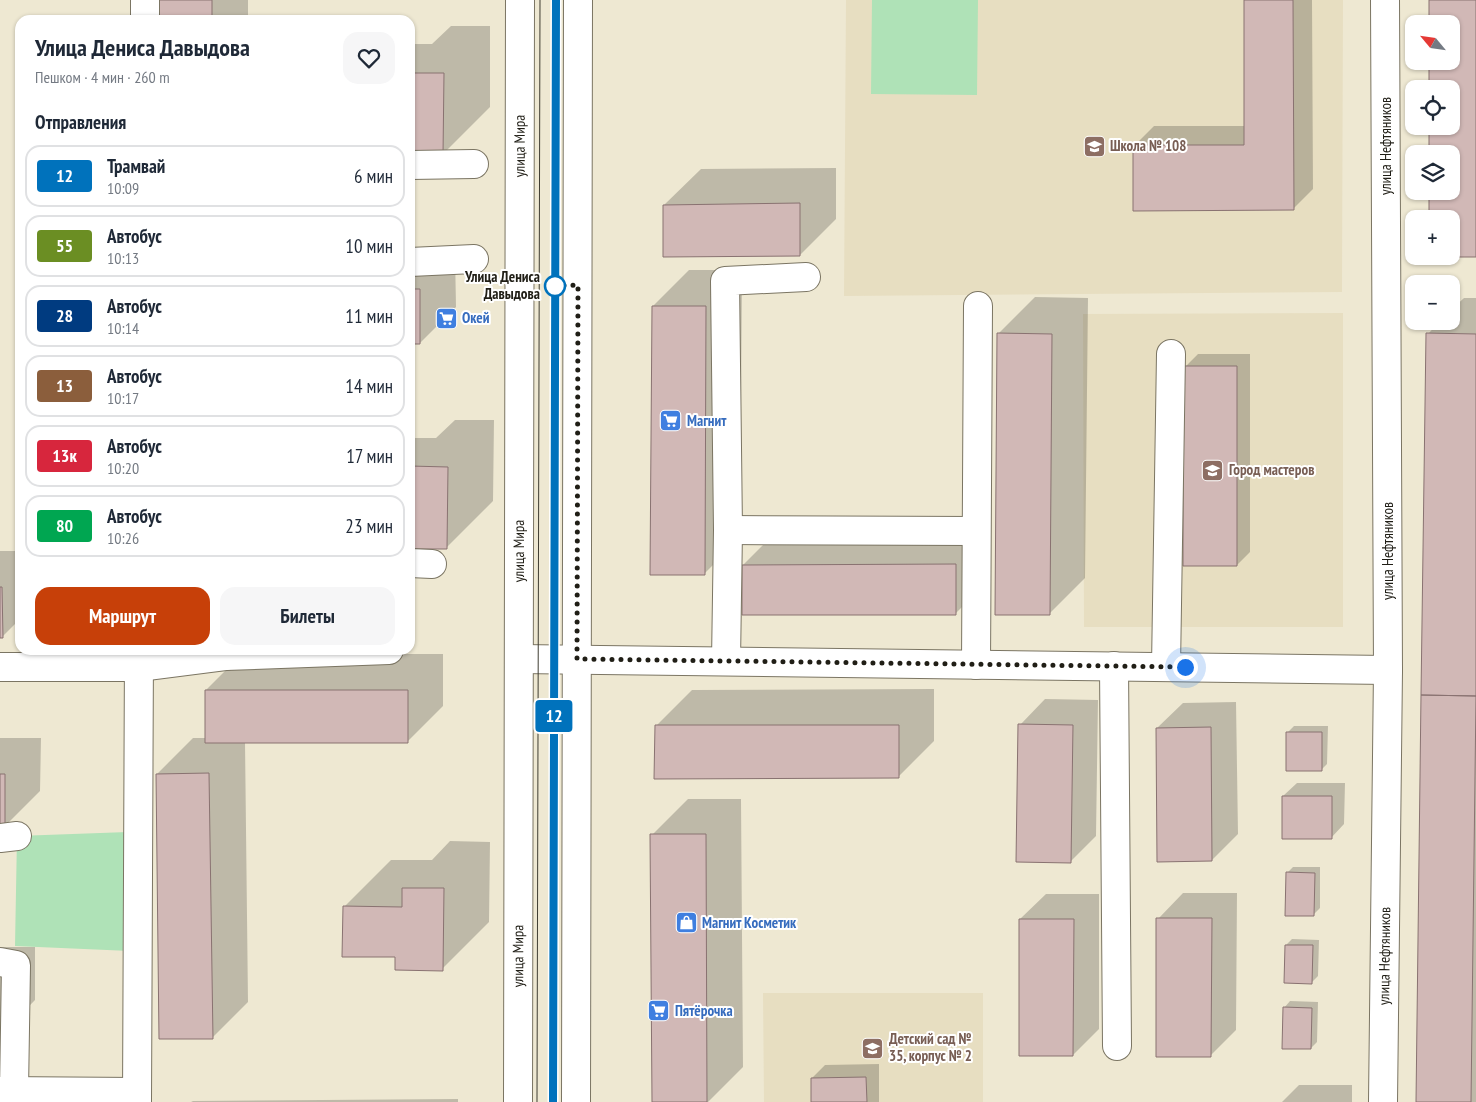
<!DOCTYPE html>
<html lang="ru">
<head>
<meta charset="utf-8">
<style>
  :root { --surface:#fff; --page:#f6f6f7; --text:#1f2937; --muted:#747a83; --line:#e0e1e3; --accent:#c74009 }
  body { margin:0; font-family:"PT Sans Narrow",sans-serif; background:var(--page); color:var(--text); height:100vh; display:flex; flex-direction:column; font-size:19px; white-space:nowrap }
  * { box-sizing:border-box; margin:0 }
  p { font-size:16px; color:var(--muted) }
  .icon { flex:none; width:28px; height:28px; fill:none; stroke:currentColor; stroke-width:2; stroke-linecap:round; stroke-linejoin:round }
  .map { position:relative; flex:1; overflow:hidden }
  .sheet { position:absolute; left:15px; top:15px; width:400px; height:640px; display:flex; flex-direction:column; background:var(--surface); border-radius:15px; box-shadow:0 1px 4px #0004 }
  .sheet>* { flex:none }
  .badge { padding:0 10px; border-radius:4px; font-size:18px; line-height:32px }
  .needle { width:32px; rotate:299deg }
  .fabs { position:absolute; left:1405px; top:15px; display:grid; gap:10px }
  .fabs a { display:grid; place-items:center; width:55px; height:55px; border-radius:10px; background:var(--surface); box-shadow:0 1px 4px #0004; font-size:25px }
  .you { position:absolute; width:25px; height:25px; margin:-12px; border:4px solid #fff; border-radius:50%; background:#1a73e8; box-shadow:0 0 0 8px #1a73e833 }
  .map>.badge { position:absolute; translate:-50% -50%; box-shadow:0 0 0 2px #fff }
  h2 { padding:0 20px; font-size:19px; line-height:45px }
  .round { display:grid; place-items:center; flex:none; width:52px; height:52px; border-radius:15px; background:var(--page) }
  .headline { display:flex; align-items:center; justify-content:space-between; height:85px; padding:0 20px }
  h1 { font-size:24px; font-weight:700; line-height:38px }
  .button { display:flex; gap:10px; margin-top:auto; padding:10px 20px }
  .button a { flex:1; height:58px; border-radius:15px; background:var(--accent); color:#fff; font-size:20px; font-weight:700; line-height:58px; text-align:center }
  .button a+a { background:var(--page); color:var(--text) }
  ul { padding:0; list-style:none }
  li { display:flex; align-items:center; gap:15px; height:62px; margin:0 10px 8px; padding:0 10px; border:2px solid var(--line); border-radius:15px }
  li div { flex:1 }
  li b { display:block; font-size:19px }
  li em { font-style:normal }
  li .badge { min-width:55px; font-weight:700; text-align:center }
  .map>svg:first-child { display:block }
</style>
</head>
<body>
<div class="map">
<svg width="1476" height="1102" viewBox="0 0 1476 1102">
  <rect width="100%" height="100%" fill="#eee8d2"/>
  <!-- built -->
  <path fill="#e7dec1" d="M846 0H1343L1342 292 844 296Z
    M1343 313V627H1084L1083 314Z
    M763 993H983V1102H764Z"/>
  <!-- green -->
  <path fill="#afe2b7" d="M872 0H978L977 95 871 94Z
    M128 832 130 951 15 946 17 836Z"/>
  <!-- shadow -->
  <path fill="#0003" d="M158 0H248V20H158Z
    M1245 0H1312L1313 189 1293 209 1134 146 1154 126H1245Z
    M451 26H490V107L443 154 410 153V44H432Z
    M836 168V219L800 255 664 205 701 169Z
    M455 253 456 307 420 343H410V254Z
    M689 270H742L740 538 704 574 653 306Z
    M1035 297 1088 298 1085 578 1049 614 999 333Z
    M1464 298H1476V1102H1418L1428 334 1440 321H1451V310Z
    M1198 354H1250V552L1237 565 1185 367Z
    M455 420H494L493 501 446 548 410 547V438H436Z
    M779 529H991V578L955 614 743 565Z
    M0 551H20V619L2 637H0Z
    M242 654H443V706L407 742H245L248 1002 212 1038 157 774 193 738H207L206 690Z
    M934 689V741L898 777 656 726 692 690Z
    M1045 699 1098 700 1096 836 1070 862 1020 725Z
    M1236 702 1238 834 1212 860 1157 728 1183 703Z
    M1294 726H1328L1327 764 1321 770 1288 732Z
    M0 738H41L40 791 4 827H0Z
    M1297 783H1345L1344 824 1331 838 1283 796Z
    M688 799H741L743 1067 708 1102H654L652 835Z
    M450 841 490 842 489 922 442 969 396 956 344 907 391 860H432Z
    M1293 867H1320V908L1313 915 1287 873Z
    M1183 893H1237L1236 1030 1210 1056 1158 919Z
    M1046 894H1099V1029L1073 1055 1020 919Z
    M1292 939 1319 940 1318 976 1312 982 1286 945Z
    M0 947H35V1000L0 1036Z
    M1290 1001 1318 1002 1317 1042 1311 1048 1284 1008Z
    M879 1064V1102H813L812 1078 825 1065Z
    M1299 1085H1352V1102H1282Z
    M458 1099V1102H191L193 1101Z"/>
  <!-- building -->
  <path fill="#d1b8b6" stroke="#897271" d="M157 0H212V20H157Z
    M1244 0H1293L1294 210 1133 211V145H1244Z
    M1429 0H1476V257H1429L1451 256V219H1429V191H1451V154H1429V126H1451V89H1429V61H1451V24H1429Z
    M410 73H444L443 155H410Z
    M800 203V256L663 257V205Z
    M410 289H420V344H410Z
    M652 306H706L705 575H650Z
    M997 333 1052 334 1050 615H995Z
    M1426 333 1476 334V696L1421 695Z
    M1183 366H1237V566H1183Z
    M410 466 448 467 447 549H410Z
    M956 564V615H742V565Z
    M0 587H2L3 638H0Z
    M205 690H408V743H205Z
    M1421 695 1476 696 1471 1102H1416Z
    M1018 724 1073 725 1071 863 1016 862Z
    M655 725H899V778L654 779Z
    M1211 727 1212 861 1157 862 1156 728Z
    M1286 732H1322V771H1286Z
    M209 773 213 1039H159L156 774Z
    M0 774H5V829H0Z
    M1282 796H1332V839H1282Z
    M650 834H706L707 1102H652Z
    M1286 872 1315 873 1314 916H1285Z
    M402 888H444L443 971 395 970V957H342L343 906 402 907Z
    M1156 918H1212L1211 1057H1156Z
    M1019 919H1074L1073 1056H1019Z
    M1285 945H1313L1312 984 1284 983Z
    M1283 1007 1312 1008 1311 1049H1282Z
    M866 1077 867 1102H811V1078Z"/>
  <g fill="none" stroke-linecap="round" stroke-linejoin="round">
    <defs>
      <g id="minor">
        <path d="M145 20V0"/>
        <path d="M410 165 474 164"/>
        <path d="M410 262 474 259"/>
        <path d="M728 530 976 531"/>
        <path d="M410 563 432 564"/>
        <path d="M225 656 389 650"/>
        <path d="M519 659 1388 670"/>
        <path d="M726 661 728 530 725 281 806 277"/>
        <path d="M976 665 978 306"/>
        <path d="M1114 666 1117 1046"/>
        <path d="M0 667H139L225 656 232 650"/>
        <path d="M1166 667 1171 354"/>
        <path d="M0 838 17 836"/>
        <path d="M0 962 16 965 14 1091"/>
        <path d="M0 1091 137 1092"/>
        <path d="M137 1102 139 650"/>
        <path id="s1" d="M1383 1102 1388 670 1385 0"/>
      </g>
      <g id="major">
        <path id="s2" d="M518 1102 520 0"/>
        <path d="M576 1102 578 0"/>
      </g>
    </defs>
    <!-- minor casing -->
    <use href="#minor" stroke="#7b7563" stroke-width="30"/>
    <!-- major casing -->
    <use href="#major" stroke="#7b7563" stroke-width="30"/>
    <!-- minor -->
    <use href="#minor" stroke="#fff" stroke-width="28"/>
    <!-- major -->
    <use href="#major" stroke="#fff" stroke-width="28"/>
    <!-- tram -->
    <path stroke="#3f3d32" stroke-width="1" d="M537 1102 540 0
      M553 1102 556 0"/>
  </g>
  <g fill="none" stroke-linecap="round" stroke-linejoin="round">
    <defs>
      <path id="line" d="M553 1102 556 0"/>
    </defs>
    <!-- line casing -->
    <use href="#line" stroke="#fff" stroke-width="11"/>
    <!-- line -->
    <use href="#line" stroke="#0072bc" stroke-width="8"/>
    <!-- walk -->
    <path stroke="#201e16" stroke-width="5" stroke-dasharray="0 9" d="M555 286 578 285 577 659 1185 667"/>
  </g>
  <!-- icons -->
  <defs>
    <symbol id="school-square" viewBox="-11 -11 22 22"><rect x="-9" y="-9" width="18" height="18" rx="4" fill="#8d6e63" stroke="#fff"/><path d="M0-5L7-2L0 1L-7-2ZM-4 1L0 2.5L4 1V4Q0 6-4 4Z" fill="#fff"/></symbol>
    <symbol id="supermarket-square" viewBox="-11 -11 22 22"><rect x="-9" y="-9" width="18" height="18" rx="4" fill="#3f7fe0" stroke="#fff"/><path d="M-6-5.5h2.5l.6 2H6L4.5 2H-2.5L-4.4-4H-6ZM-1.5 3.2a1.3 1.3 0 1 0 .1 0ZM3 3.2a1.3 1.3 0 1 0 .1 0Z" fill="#fff"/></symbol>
    <symbol id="shop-square" viewBox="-11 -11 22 22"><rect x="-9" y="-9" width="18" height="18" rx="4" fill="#3f7fe0" stroke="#fff"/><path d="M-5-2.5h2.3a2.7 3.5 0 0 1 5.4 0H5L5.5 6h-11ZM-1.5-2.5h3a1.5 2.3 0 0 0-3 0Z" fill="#fff"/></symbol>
  </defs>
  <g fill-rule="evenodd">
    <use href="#school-square" x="1082" y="134" width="25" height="25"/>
    <use href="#supermarket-square" x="434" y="306" width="25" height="25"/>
    <use href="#supermarket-square" x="658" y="408" width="25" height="25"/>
    <use href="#school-square" x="1200" y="458" width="25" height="25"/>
    <use href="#shop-square" x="674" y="910" width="25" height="25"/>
    <use href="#supermarket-square" x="646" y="998" width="25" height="25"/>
    <use href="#school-square" x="860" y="1036" width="25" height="25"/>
  </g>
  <!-- markers -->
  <circle fill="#fff" stroke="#0072bc" stroke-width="2.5" cx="555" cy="286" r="10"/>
  <g text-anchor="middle" stroke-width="4" stroke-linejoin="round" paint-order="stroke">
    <!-- street labels -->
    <g font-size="15" fill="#201e16" stroke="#fff">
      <text dy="5" stroke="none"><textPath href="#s2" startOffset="956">улица Мира</textPath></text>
      <text transform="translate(1386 146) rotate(-90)" y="5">улица Нефтяников</text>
      <text dy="5" stroke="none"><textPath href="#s2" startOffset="551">улица Мира</textPath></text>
      <text transform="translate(1388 551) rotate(-90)" y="5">улица Нефтяников</text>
      <text dy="5" stroke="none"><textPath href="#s2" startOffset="146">улица Мира</textPath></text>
      <text dy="5" stroke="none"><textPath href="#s1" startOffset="146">улица Нефтяников</textPath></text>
    </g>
    <!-- education labels -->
    <g font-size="15" font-weight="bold" fill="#785e54" stroke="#fff" text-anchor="start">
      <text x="1110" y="151">Школа № 108</text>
      <text x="1229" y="475">Город мастеров</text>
      <text x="889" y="1044">Детский сад №<tspan x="889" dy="17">35, корпус № 2</tspan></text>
    </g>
    <!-- stop labels -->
    <g font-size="15" font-weight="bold" fill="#201e16" stroke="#fff" text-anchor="end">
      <text x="540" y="282">Улица Дениса<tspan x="540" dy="17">Давыдова</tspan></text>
    </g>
    <!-- shop labels -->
    <g font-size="15" font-weight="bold" fill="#366cbe" stroke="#fff" text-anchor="start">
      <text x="462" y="323">Окей</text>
      <text x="687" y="426">Магнит</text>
      <text x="702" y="928">Магнит Косметик</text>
      <text x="675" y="1016">Пятёрочка</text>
    </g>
  </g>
</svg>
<div class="fabs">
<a><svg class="needle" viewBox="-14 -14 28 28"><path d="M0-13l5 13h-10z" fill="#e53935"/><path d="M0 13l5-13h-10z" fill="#747a83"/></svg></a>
<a><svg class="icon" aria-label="locate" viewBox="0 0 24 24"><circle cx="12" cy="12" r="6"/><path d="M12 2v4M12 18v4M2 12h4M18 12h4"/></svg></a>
<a><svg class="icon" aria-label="layers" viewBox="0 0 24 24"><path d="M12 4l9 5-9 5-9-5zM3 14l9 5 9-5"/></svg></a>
<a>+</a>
<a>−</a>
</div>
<div class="you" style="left:1185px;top:667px"></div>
<b class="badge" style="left:554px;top:716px;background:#0072bc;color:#fff">12</b>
<section class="sheet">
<div class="headline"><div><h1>Улица Дениса Давыдова</h1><p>Пешком · 4 мин · 260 m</p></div><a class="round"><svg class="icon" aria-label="heart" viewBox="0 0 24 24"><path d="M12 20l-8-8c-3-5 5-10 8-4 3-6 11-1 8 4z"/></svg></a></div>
<h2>Отправления</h2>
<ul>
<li><span class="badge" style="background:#0072bc;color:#fff">12</span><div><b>Трамвай</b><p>10:09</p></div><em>6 мин</em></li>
<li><span class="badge" style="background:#6b8e23;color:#fff">55</span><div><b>Автобус</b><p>10:13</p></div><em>10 мин</em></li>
<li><span class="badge" style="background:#003b80;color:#fff">28</span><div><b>Автобус</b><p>10:14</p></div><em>11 мин</em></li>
<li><span class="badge" style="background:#8b5e3c;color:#fff">13</span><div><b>Автобус</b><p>10:17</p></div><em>14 мин</em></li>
<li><span class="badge" style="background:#d7263d;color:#fff">13к</span><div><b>Автобус</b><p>10:20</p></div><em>17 мин</em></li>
<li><span class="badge" style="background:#00a651;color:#fff">80</span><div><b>Автобус</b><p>10:26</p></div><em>23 мин</em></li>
</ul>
<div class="button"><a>Маршрут</a><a>Билеты</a></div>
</section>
</div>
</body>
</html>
